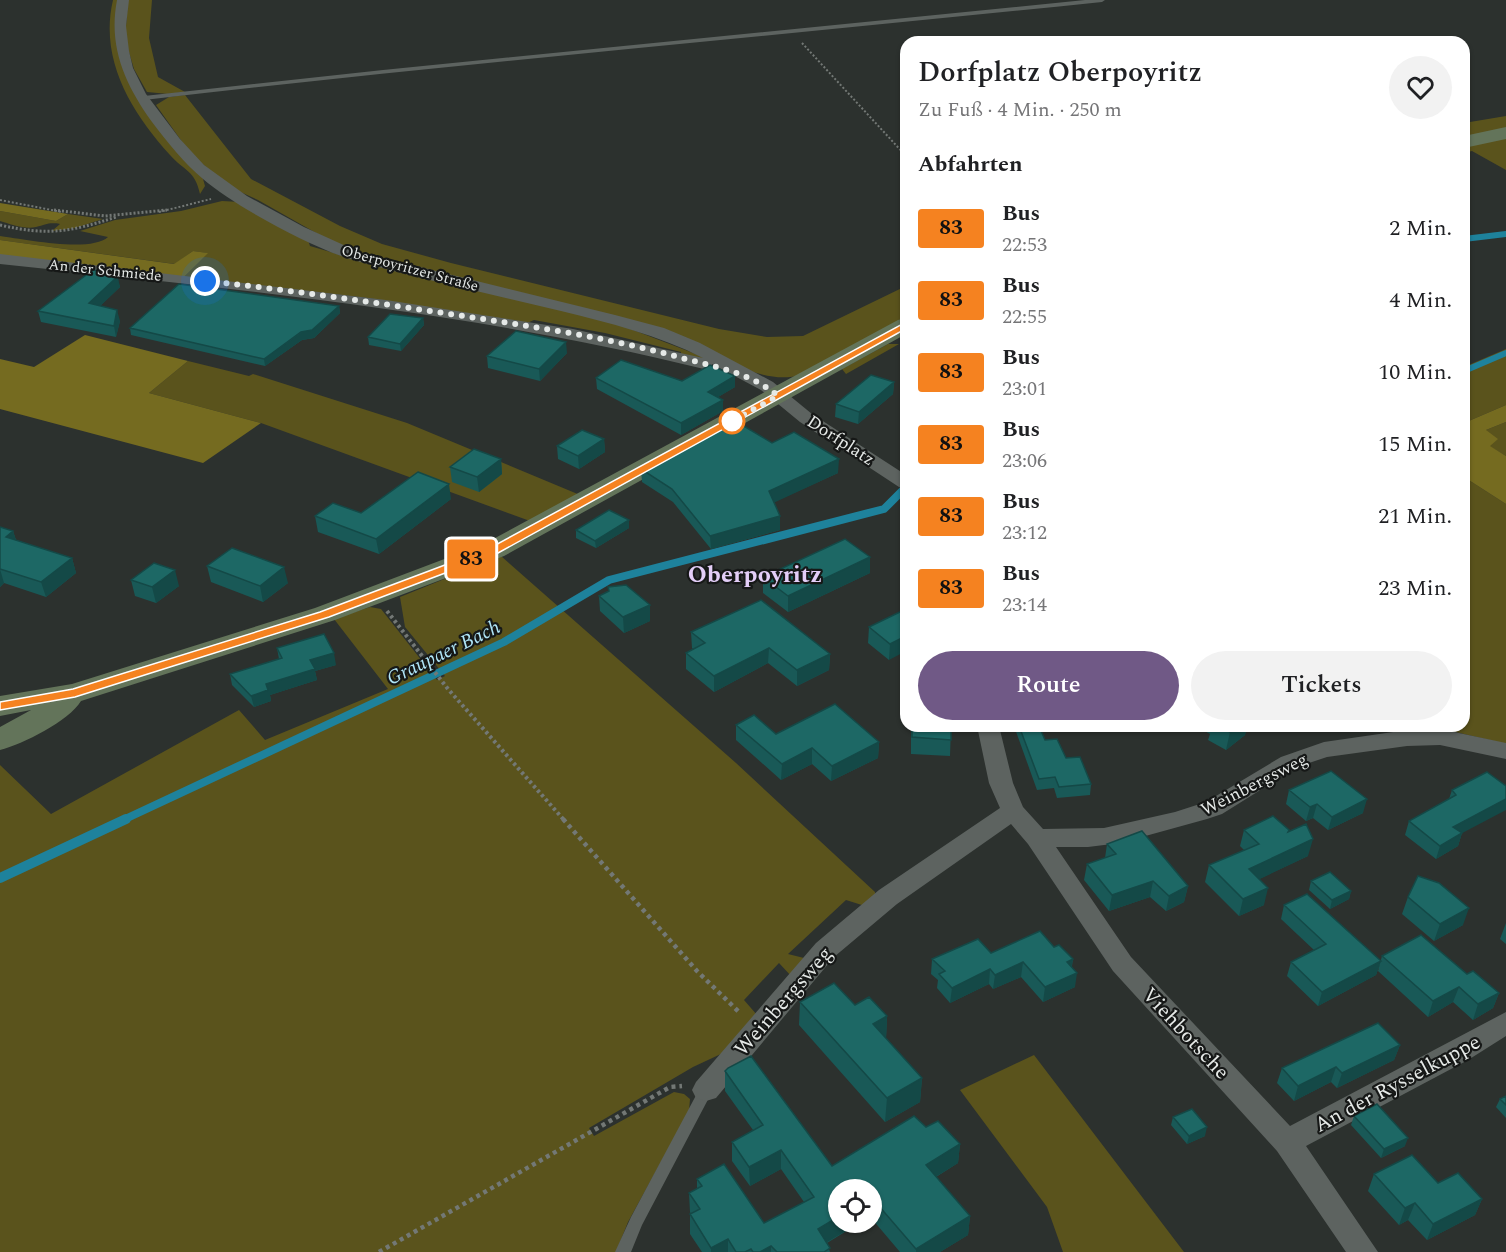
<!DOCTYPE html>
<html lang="de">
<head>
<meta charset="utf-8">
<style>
  :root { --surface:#fff; --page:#f2f2f2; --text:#202124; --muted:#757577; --accent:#705986 }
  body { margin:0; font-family:Spectral,serif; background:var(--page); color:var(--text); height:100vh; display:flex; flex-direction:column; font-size:22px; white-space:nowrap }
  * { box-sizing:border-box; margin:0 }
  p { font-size:20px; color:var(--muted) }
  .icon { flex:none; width:33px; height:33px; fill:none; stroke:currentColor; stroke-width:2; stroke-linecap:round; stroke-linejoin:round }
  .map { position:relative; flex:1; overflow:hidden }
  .drawer { position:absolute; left:900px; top:36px; width:570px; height:696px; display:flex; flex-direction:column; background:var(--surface); border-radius:18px; box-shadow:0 2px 4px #0004 }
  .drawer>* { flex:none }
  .badge { padding:0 12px; border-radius:4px; font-size:21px; line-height:39px }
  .tools { position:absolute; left:828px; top:1179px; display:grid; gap:12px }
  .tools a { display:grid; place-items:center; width:54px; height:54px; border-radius:50%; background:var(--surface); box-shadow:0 2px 4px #0004; font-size:30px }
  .you { position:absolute; width:30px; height:30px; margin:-15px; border:4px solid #fff; border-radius:50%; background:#1a73e8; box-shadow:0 0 0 9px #1a73e833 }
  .map>.badge { position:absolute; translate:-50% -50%; box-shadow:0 0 0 3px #fff }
  h2 { padding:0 18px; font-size:22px; line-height:54px }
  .round { display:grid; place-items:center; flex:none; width:63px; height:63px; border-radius:32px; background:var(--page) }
  .summary { display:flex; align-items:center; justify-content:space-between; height:102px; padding:0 18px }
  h1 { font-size:28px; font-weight:600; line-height:45px }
  .action { display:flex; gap:12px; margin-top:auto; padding:12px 18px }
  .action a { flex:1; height:69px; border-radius:36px; background:var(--accent); color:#fff; font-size:24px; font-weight:600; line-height:69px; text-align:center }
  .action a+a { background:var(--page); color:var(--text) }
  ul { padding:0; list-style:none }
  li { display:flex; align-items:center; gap:18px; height:72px; padding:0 18px }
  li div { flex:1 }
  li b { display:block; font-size:22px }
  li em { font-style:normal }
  li .badge { min-width:66px; font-weight:700; text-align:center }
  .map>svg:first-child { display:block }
</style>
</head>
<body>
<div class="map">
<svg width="1506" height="1252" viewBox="0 0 1506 1252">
  <rect width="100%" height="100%" fill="#2c312e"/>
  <!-- green -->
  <path fill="#5a531c" d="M113 0H120L124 71 203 179 205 186 200 194C195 170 184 171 170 155 131 112 99 59 113 0Z
    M128 0H152L149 38 158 77 185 92 168 94 147 92 134 69 125 39Z
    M185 95 251 179 340 226 382 244 451 263 719 329 767 337 803 336 906 286V317L801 375C764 385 727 360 696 344L358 253 332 242 258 200 236 190 216 176 190 153 156 105 169 97Z
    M1506 116V129L1464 138V123Z
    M1506 137V170L1472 151 1464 153V146Z
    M222 201 240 202 308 240 310 246 375 265 607 320 714 361 681 355V352L605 333 534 320 527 323 368 298 184 277 207 253 193 251 175 264 0 240V236C23 239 91 253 108 237L80 231 115 220 181 211Z
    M0 211 56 221 68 214 103 219 75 228 52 231 60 224C48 222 46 225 36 227 25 230 10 224 0 221Z
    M888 344H899L846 374 842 369Z
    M1506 349V405L1464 423V367Z
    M188 361 249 376 253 374 407 423 580 495 530 521 261 423 149 393Z
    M1506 422V456L1489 446 1486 430Z
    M1464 477 1506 504V744L1443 729 1438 726H1464Z
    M501 556 736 763 875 892V901L865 906 846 900 788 954 808 959 792 977 779 963 744 1000 757 1015 723 1053 693 1067 589 1128 594 1136 674 1092 684 1094 690 1099 689 1111 628 1222 616 1252H0V765L51 814 239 710 265 740 388 689 334 619 370 607 381 609 437 680 445 676 405 627 400 597Z
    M1034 1055 1184 1252H1063L1047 1207 960 1090Z"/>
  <!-- forest -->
  <path fill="#756b20" d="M0 203 68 214 56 221 0 211Z
    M0 240 174 264 193 251 208 253 184 277 0 257Z
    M85 335 188 361 149 393 261 423 203 463 0 409V359L34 367Z
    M1506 405V422L1486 430 1498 439 1490 446 1506 456V504L1464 477V423Z"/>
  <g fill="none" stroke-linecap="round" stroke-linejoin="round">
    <!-- stream-far2 -->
    <path stroke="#1e829c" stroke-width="6" d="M1464 239 1506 234
      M1464 371 1506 353"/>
    <!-- stream-far1 -->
    <path stroke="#1e829c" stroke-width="8" d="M123 820 504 642 609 580 884 509 906 487"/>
    <!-- stream -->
    <path stroke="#1e829c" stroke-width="10" d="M0 878 126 819"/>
    <!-- path-far3 -->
    <path stroke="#737875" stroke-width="2" stroke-dasharray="2 2" stroke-linecap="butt" d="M802 43 906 156
      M0 200 62 212
      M159 212 211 199"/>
    <!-- path-far2 -->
    <path stroke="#737875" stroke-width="3" stroke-dasharray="2 2" stroke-linecap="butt" d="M54 210 105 216 167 210
      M0 225C48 236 70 232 116 217"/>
    <!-- path-far1 -->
    <path stroke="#737875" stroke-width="4" stroke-dasharray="3 3" stroke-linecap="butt" d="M387 611 448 689 564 820"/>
    <!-- path -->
    <path stroke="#737875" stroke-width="4.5" stroke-dasharray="4 4" stroke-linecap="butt" d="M563 819 697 971 740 1013
      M379 1252 670 1087 682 1086"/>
    <!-- lane -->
    <path fill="#5d6360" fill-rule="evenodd" d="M1085 0H1105L1102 2C783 35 463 63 144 100L141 98 144 96 383 70Z
      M706 1084 711 1086 713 1090 642 1225 631 1252H615L631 1217 701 1086Z"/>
    <!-- street -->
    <path fill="#5d6360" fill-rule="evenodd" d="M117 0H129L126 26 129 51 133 68 146 94 180 139 204 165 247 196 304 227 359 252 615 315 664 328 700 343 773 382 812 414 906 475V489L899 487 800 422 761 390 712 364 710 368 704 369C473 312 236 289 0 264V254L386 300 573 329 703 358C658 335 610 323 561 311 491 294 420 279 350 259 309 246 236 207 203 179 184 163 167 142 152 122 125 84 108 47 117 0Z
      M977 726H999L1013 783 1023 807 1043 829 1104 828 1175 812 1206 802 1281 757 1324 742 1407 730 1440 729 1506 743V759L1440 745 1407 746 1327 757 1297 767 1222 814 1207 819 1120 843 1088 847H1056L1131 957 1290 1126 1506 1012V1036L1468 1060 1306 1146 1378 1252H1346L1277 1151 1113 971 1028 844 1011 824 897 904 834 957 716 1098 706 1101 696 1098 692 1090 696 1082 816 943 879 890 1000 808 989 783Z"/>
    <!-- secondary -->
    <path fill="#63745a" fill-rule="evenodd" d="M1506 127V139L1464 148V136Z
      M906 318V334L504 556 335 620 81 701C69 721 23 744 0 750V727L31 710 0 716V696L72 684 315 608 484 544 898 320Z"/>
  </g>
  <!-- wall -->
  <path fill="#195957" d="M119 284 120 287 100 306 120 321 116 337 41 322 38 311Z
    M339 306 340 313 314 338 302 340 265 366 131 335 130 328Z
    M423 318 424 325 401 351 369 345 368 337Z
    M567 353 540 381 488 368 487 356Z
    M735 376V387L718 397 723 400V411L681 435 597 389 596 378 682 381Z
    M894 382 893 394 858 424 835 417 836 404Z
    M604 439 605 452 579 469 558 459 557 446Z
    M772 443 838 473 774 502 780 530 711 549 673 502 642 482 641 469Z
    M501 459 502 474 479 492 452 482 450 467Z
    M451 499 379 554 318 532 315 516 361 513Z
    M0 527 13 531 16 540 72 558 76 573 46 597 4 583 0 587Z
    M629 528 596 548 576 538V530Z
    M207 566 288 583 263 602 211 582Z
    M870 573 788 612 763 593V577Z
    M131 580 179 586 156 603 135 596Z
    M609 591 650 621 624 633 600 611 599 596Z
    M906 609 889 660 868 643 869 627Z
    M691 632 830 654 829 670 797 686 768 663 714 692 686 669V653L693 649 692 648Z
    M277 648 336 665 315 671 317 680 270 695 271 701 254 707 232 685 230 674 279 659Z
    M736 725 776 734 879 742 878 758 831 781 812 764 781 780 736 740Z
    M911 726H951L950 756 911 754Z
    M1014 726H1039L1045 740 1066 758 1091 784 1090 795 1057 798 1054 788 1037 790Z
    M1196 726H1247L1245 735 1226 750 1208 740 1210 734Z
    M1487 772 1462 833 1458 846 1436 859 1405 835 1409 821 1449 799 1452 790Z
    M1289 790 1363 813 1328 830 1313 818 1306 821 1286 804Z
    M1244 830 1289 831 1308 856 1259 879 1264 905 1239 916 1205 882 1209 865 1244 850 1240 846Z
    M1107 844 1188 886 1184 902 1166 911 1150 897 1109 911 1084 880 1087 864 1105 858Z
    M1311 881 1351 891 1349 899 1330 909 1309 890Z
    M1408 897 1463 925 1434 941 1402 914Z
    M1284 905 1381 961 1376 975 1318 1006 1287 976 1291 962 1314 950 1281 919Z
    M1506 923V944L1500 939Z
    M1054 947 1073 959 1072 966 1075 987 1043 1002 1021 977 993 989 989 984 950 1003 937 988 938 980 931 974 932 959Z
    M1382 956 1467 974 1499 993 1493 1008 1473 1020 1453 1002 1428 1017 1378 971Z
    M800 1002 855 1005 887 1016 886 1039 922 1078 920 1102 885 1122 799 1025Z
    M1400 1045 1394 1060 1337 1088 1331 1082 1294 1101 1277 1083 1282 1068Z
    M725 1071 832 1166 926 1127 960 1144 958 1163 936 1177 970 1216 968 1235 940 1252H900L872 1219V1190L861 1222 827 1243 830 1252H702L690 1234V1214H691L690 1212 689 1193 697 1189V1179L764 1223 804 1202 781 1169 750 1186 732 1161V1142L753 1130 725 1091Z
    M1506 1096V1118L1496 1107 1500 1099Z
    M1354 1116 1405 1146 1381 1158 1351 1125Z
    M1173 1117 1205 1136 1187 1144 1171 1125Z
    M1374 1174 1438 1183 1482 1199 1475 1215 1427 1240 1408 1220 1399 1225 1368 1191Z"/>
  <!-- shaded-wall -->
  <path fill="#144947" d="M117 273 120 287 92 314 89 303Z
    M339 306 340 313 314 338 302 340 265 366 264 359Z
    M117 310 120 321 116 337 114 326Z
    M423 318 424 325 401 351 400 344Z
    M566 342 567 353 540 381 539 369Z
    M735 376V387L708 403V392Z
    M894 382 893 394 858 424 859 412Z
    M723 400V411L681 435V423Z
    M604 439 605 452 579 469 578 456Z
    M501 459 502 474 479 492 477 477Z
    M839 459 838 473 769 505V491Z
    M449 484 451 499 379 554 376 539Z
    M780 516V530L711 549 710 536Z
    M629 520V528L596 548 595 541Z
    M13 531 18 546 6 537Z
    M870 557V573L788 612V596Z
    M72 558 76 573 46 597 41 582Z
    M284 567 288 583 263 602 260 586Z
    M0 569 4 583 0 587Z
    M175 570 179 586 156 603 152 587Z
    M650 605V621L624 633 623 617Z
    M906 636V651L889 660 890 644Z
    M769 648 768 663 714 692V676Z
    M334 653 336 665 315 671 317 680 270 695 271 701 254 707 251 696 266 684 310 660Z
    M830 654 829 670 797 686V670Z
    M1237 726H1247L1245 735 1226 750 1230 732Z
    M879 742 878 758 831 781 832 766Z
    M812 748V764L781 780 782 764Z
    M1367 799 1363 813 1328 830 1332 817Z
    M1506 799V810L1449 840 1453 827Z
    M1317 804 1313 818 1306 821 1310 807Z
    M1462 833 1458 846 1436 859 1440 846Z
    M1313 839 1308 856 1245 886 1249 869Z
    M1153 881 1150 897 1109 911 1112 895Z
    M1188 886 1184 902 1166 911 1169 896Z
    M1268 888 1264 905 1239 916 1243 899Z
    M1351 891 1349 899 1330 909 1332 900Z
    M1469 908 1463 925 1434 941 1440 924Z
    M1073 959 1070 974 1067 962Z
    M1381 961 1376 975 1318 1006 1322 992Z
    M1023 962 1021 977 993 989 995 975Z
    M990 969 989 984 950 1003 952 988Z
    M1077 973 1075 987 1043 1002 1045 987Z
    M1459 987 1453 1002 1428 1017 1433 1001Z
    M1499 993 1493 1008 1473 1020 1478 1004Z
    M887 1016 886 1040 873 1024Z
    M1400 1045 1394 1060 1337 1088 1342 1073Z
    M1336 1067 1331 1082 1294 1101 1298 1086Z
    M922 1078 920 1102 885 1122 887 1098Z
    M1207 1127 1205 1136 1187 1144 1189 1136Z
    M1408 1138 1405 1146 1381 1158 1384 1149Z
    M960 1144 958 1163 924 1184 926 1165Z
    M781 1150V1169L750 1186 749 1167Z
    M1482 1199 1475 1215 1427 1240 1433 1224Z
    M1415 1203 1408 1220 1399 1225 1405 1208Z
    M970 1216 968 1235 940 1252H916V1249Z
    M838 1217V1222H861L817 1248 818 1229Z
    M728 1239V1252H711V1248Z
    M771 1246V1252H760Z"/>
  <!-- building -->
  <path fill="#1d6865" stroke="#144947" stroke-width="1.5" d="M93 270 117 273 113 276 117 277 89 303 117 310 114 326 38 311Z
    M179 284 339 306 312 330 301 332 264 359 130 328Z
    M390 314 423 318 400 344 368 337Z
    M516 331 566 342 539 369 487 356Z
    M621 360 682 381 710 365 735 376 708 392 723 400 681 423 596 378Z
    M871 375 894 382 859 412 836 404Z
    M732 419 772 443 794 432 839 459 769 491 780 516 710 536 672 489 641 469Z
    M582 430 604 439 578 456 557 446Z
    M474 449 501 459 477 477 450 467Z
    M418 472 449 484 376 539 315 516 333 503 361 513Z
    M609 510 629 520 595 541 576 530Z
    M0 527 13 531 6 537 72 558 41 582 0 569Z
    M845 539 870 557 788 596 763 577Z
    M232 548 284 567 260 586 207 566Z
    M154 563 175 570 152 587 131 580Z
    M626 585 650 605 623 617 599 596 609 591 608 587Z
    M761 600 830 654 797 670 769 648 714 676 686 653 705 643 691 632Z
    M906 609V636L890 644 869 627Z
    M324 634 334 653 310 660 315 669 266 684 268 690 251 696 230 674 282 658 277 648Z
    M835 704 879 742 832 766 812 748 782 764 736 725 754 715 776 734Z
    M912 726H951V740L912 737Z
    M1019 726H1039L1045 740 1057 739 1066 758 1080 757 1091 784 1059 787 1055 777 1039 779Z
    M1220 726H1237L1230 732Z
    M1331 771 1367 799 1332 817 1317 804 1310 807 1289 790Z
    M1487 772 1506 786V799L1453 827 1462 833 1440 846 1409 821 1456 795 1452 790Z
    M1273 816 1289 830 1288 832 1306 824 1313 839 1249 869 1268 888 1243 899 1209 865 1259 844 1244 830Z
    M1142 831 1188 886 1169 896 1153 881 1112 895 1087 864 1116 854 1107 844Z
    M1330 872 1351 891 1332 900 1311 881Z
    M1418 876 1439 883 1469 908 1440 924 1408 897Z
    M1307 894 1381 961 1322 992 1291 962 1326 944 1284 905Z
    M1040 931 1054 947 1059 945 1073 959 1067 962 1077 973 1045 987 1023 962 995 975 990 969 952 988 939 974 945 971 932 959 978 939 991 953Z
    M1421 935 1467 974 1473 971 1499 993 1478 1004 1459 987 1433 1001 1382 956Z
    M834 983 855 1005 869 997 887 1016 873 1024 922 1078 887 1098 800 1002Z
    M1378 1023 1400 1045 1342 1073 1336 1067 1298 1086 1282 1068Z
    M751 1056 832 1166 914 1116 926 1127 938 1121 960 1144 926 1165 970 1216 916 1249 872 1198V1190H838V1217L818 1229 830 1248 824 1252H777L771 1246 760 1252H753L751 1249 745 1252H736L728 1239 711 1248 690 1214 700 1209 689 1193 702 1186 697 1179 724 1164 764 1223 814 1197 781 1150 749 1167 732 1142 763 1125 725 1071 728 1068Z
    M1506 1096V1105L1500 1099Z
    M1377 1104 1408 1138 1384 1149 1354 1116Z
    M1192 1109 1207 1127 1189 1136 1173 1117Z
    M1412 1155 1438 1183 1458 1173 1482 1199 1433 1224 1415 1203 1405 1208 1374 1174Z"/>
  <!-- line -->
  <path fill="#f58220" stroke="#fff" stroke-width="1.5" d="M906 322 909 323V327L498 553 329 617 170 667 75 697 0 710V702L73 689 320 612 490 548Z"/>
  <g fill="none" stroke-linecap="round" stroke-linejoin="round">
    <!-- walk -->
    <path stroke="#e5e9e7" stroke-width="6" stroke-dasharray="0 10.8" d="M205 281C291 290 377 303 463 316 536 327 610 338 682 358 716 367 751 373 778 396L732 421"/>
  </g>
  <!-- markers -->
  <circle fill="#fff" stroke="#f58220" stroke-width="3" cx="732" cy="421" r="12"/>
  <g text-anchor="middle" stroke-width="4.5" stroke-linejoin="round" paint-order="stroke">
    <!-- far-street labels -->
    <g font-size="15" fill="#e5e9e7" stroke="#161817">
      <text transform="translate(410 268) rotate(15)" y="5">Oberpoyritzer Straße</text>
      <text transform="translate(105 270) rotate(6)" y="5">An der Schmiede</text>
    </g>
    <!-- street labels -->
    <g font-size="18" fill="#e5e9e7" stroke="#161817">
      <text transform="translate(841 440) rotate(33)" y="6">Dorfplatz</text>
      <text transform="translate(1254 784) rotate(-27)" y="6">Weinbergsweg</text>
    </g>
    <!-- water labels -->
    <g font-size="20" font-style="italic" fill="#b0e5f7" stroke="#161817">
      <text transform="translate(443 652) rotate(-26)" y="7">Graupaer Bach</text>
    </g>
    <!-- near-street labels -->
    <g font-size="21" fill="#e5e9e7" stroke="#161817">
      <text transform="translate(783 1001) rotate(-49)" y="7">Weinbergsweg</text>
      <text transform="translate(1186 1033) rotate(47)" y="7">Viehbotsche</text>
      <text transform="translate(1397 1083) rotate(-28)" y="7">An der Rysselkuppe</text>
    </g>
    <!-- district labels -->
    <g font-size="24" font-weight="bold" fill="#e3cef7" stroke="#161817">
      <text x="755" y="582">Oberpoyritz</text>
    </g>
  </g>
</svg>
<div class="tools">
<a><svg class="icon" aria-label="locate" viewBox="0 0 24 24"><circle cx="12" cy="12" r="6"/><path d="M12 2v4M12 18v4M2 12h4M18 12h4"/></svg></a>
</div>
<div class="you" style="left:205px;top:281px"></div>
<b class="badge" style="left:471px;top:559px;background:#f58220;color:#111">83</b>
<section class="drawer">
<div class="summary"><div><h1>Dorfplatz Oberpoyritz</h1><p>Zu Fuß · 4 Min. · 250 m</p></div><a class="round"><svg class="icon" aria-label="heart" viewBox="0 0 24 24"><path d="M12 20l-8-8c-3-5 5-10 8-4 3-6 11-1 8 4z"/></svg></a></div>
<h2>Abfahrten</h2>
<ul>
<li><span class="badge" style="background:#f58220;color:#111">83</span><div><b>Bus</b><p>22:53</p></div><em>2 Min.</em></li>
<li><span class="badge" style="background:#f58220;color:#111">83</span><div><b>Bus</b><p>22:55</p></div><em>4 Min.</em></li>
<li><span class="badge" style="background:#f58220;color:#111">83</span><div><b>Bus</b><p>23:01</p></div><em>10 Min.</em></li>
<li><span class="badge" style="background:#f58220;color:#111">83</span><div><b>Bus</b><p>23:06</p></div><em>15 Min.</em></li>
<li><span class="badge" style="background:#f58220;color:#111">83</span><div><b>Bus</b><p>23:12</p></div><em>21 Min.</em></li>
<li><span class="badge" style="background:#f58220;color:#111">83</span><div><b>Bus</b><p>23:14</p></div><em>23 Min.</em></li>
</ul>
<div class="action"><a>Route</a><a>Tickets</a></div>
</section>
</div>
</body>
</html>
